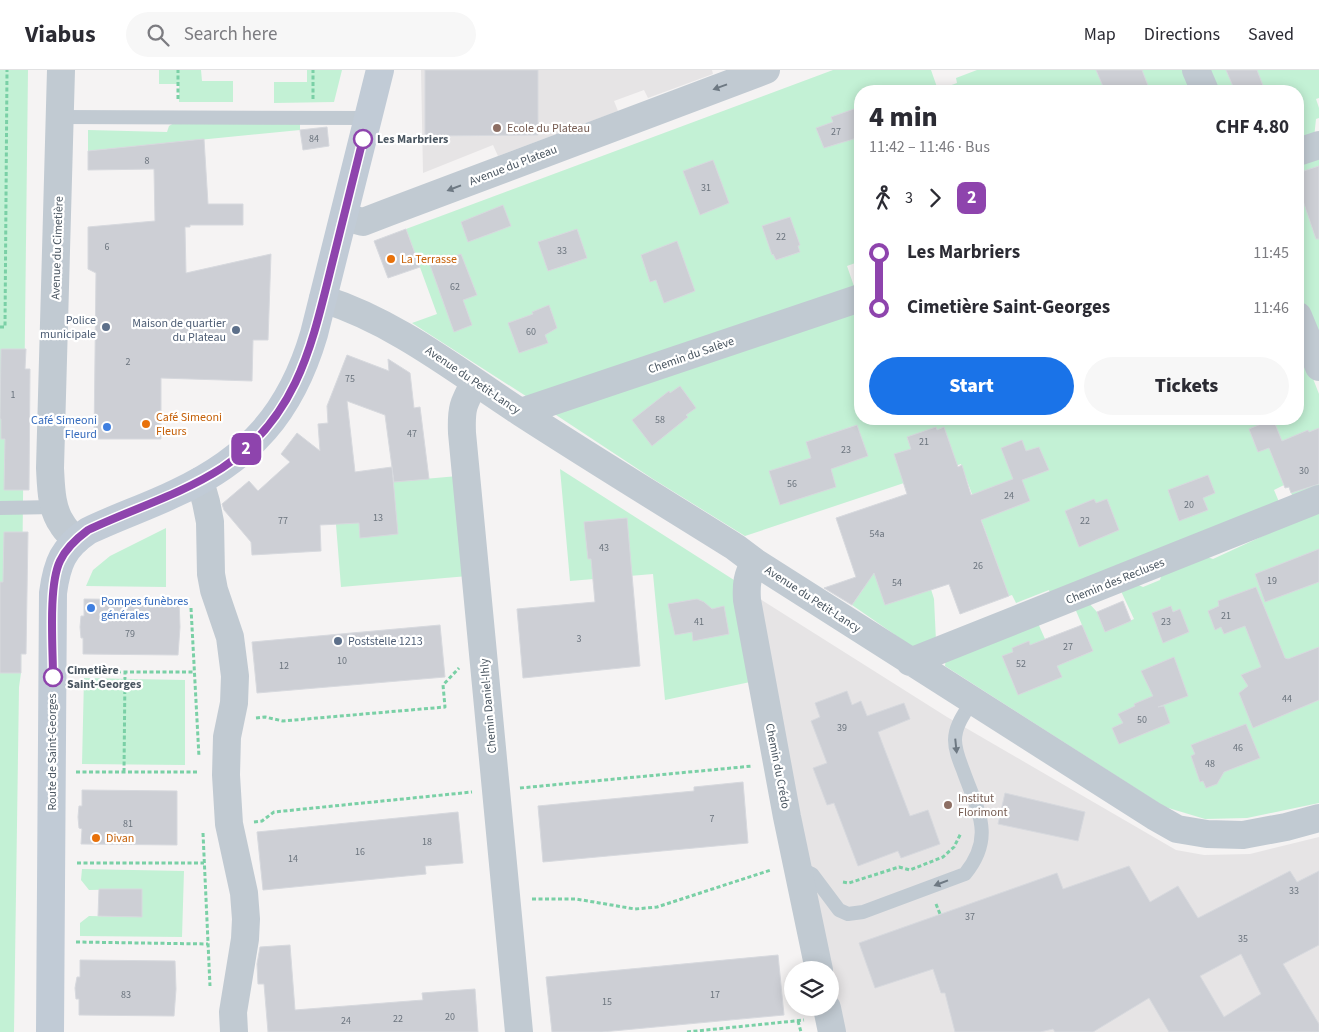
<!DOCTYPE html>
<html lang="en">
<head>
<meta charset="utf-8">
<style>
  :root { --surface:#fff; --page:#f7f7f7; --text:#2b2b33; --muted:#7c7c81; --line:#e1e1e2; --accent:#1a73e8 }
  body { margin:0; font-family:"Source Sans 3",sans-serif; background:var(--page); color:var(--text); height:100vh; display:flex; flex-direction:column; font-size:19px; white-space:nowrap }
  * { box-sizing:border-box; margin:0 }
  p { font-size:16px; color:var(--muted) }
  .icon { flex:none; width:28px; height:28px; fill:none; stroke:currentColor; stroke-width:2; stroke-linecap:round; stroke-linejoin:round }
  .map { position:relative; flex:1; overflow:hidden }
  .side { position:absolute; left:854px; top:15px; width:450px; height:340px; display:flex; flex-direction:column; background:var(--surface); border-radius:20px; box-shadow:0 2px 12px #0003 }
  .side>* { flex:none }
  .badge { padding:0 10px; border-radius:8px; font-size:18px; line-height:32px }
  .tools { position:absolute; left:784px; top:891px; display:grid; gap:10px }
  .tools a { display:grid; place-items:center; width:55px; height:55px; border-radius:50%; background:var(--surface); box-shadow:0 2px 12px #0003; font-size:25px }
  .map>.badge { position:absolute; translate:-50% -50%; box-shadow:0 0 0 2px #fff }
  .legs { display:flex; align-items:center; gap:8px; height:55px; padding:0 15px; font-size:16px }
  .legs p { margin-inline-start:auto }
  .headline { display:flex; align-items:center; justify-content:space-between; height:85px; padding:0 15px }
  h1 { font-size:28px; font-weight:800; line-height:38px }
  .button { display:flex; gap:10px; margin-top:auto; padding:10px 15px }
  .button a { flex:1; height:58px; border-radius:30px; background:var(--accent); color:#fff; font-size:20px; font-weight:800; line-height:58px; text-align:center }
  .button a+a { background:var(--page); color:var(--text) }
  ul { padding:0 15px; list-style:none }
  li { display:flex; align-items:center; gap:18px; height:55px; font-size:19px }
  li i { display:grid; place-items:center; width:8px; height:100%; margin:0 6px; background:currentColor }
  li i::after { content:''; width:12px; height:12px; margin:-6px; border:4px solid; border-radius:50%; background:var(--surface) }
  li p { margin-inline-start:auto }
  li:first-child i { background:linear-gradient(#0000 50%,currentColor 0) }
  li:last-child i { background:linear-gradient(currentColor 50%,#0000 0) }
  header { display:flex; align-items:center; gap:30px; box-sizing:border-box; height:70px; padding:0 25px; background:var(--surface); border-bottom:1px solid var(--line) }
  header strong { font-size:24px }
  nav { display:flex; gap:28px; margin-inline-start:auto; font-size:18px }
  .search { width:350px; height:45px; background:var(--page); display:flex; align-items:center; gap:12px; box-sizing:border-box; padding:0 18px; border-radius:28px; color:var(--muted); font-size:19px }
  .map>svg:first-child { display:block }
</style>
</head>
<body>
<header>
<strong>Viabus</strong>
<div class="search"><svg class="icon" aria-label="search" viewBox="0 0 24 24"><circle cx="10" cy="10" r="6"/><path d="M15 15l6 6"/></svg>Search here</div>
<nav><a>Map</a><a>Directions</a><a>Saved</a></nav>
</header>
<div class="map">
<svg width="1319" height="962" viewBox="0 0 1319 962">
  <rect width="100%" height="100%" fill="#f5f3f3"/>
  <!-- education -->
  <path fill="#e6e4e5" d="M421 0H712L713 4 648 28 644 20 614 31 618 41 498 86 493 75 423 103Z
    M760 529 947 647 1176 780 1204 785 1250 784 1319 767V962H843L791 703Z"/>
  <!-- green -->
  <path fill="#c3f1d5" d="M0 0H28L21 603 19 617 14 962H0Z
    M159 0H201L202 11H233V32H179V14H159Z
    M307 0H342L334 32 274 33V12H307Z
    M833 0H931L938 20 957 13 956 8 977 0H1186L1193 21H860V197L858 192 847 196 856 222 532 330 412 253 437 244 406 159Z
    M1207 0H1319V28L1316 29 1319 38V48L1316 49 1314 68 1298 74V21H1215Z
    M174 53 300 54V60L88 81V60L167 62 169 56Z
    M1319 83V275L1298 223V90Z
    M860 236V349H1298V270L1319 324V424L1295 433 1289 417 1286 418 1284 415 1274 420 1282 439 1052 528 1049 520 1016 533 1012 525 1009 526 961 394 745 466 653 409 550 341Z
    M560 399 734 510 755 611 665 630 653 504 570 511Z
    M458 406 468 506 341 517 333 417Z
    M1319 440V733L1247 748 1205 749 1165 737 945 596 946 586 1037 551 1045 569 1066 592 1093 581 1074 536 1087 531 1097 542 1105 562 1134 549 1120 519 1134 513 1143 517 1160 510 1162 503 1204 486 1213 489Z
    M166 458V517L86 516 93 500 110 486Z
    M921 487 934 529 936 571 914 578 852 535 864 518 860 506Z
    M84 608 185 610V695L82 694Z
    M82 799 184 801 182 867 80 866V853L89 846 141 847 142 819 89 820 81 810Z"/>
  <!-- building -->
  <path fill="#cdcfd5" stroke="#d7d9de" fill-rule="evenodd" d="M425 0H538V65L425 66Z
    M1096 0H1142L1150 21H1105Z
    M1226 0H1257L1265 21H1235Z
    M860 37V67L824 78 816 58 833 52 831 47Z
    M327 57 329 76 303 80 300 60Z
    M204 69 208 134H243V155H190V157H185L186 203 271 184 268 270H253L252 311 161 308V369H94L96 203 88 199V157L155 151 154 99 88 100V81Z
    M713 90 729 133 700 145 683 101Z
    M1319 96V169H1316L1298 116V103Z
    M503 135 511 156 468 172 461 152Z
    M790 147 800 175 798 176 800 182 776 190 773 184 772 185 762 156Z
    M406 159 420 197 388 208 374 171Z
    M577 159 587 188 548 201 538 172Z
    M677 171 695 221 664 233 656 210 650 212 641 185Z
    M461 184 477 225 463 230 472 255 454 262 430 195Z
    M549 235 557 258 545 265 548 273 519 283 508 253 533 244 532 242Z
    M1 279H26L25 299H30L29 420H4L5 369H1V349H0Z
    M347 285 389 301 388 289 410 303 414 338 420 337 429 409 394 412 385 345 347 331 355 402 392 397 398 464 360 468 359 453 320 455 321 481 252 485 251 472 224 440 222 434 249 411 258 421 290 392 281 384 297 363 320 381 318 354 328 353 327 336Z
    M680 316 696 338 686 345 688 347 652 376 632 350 669 321 670 323Z
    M1273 349 1282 371 1308 360 1309 362 1319 358V414L1291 423 1289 417 1285 418 1269 378 1258 382 1249 359Z
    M857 355 868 386 831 399 836 417 780 435 769 401 811 388 806 372Z
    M936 357 937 360 944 357 958 397 962 395 971 425 1013 409 1001 378 1022 370 1026 381 1039 377 1049 400 1022 410 1030 431 981 450 1009 526 960 544 949 514 885 535 874 503 852 535 824 518 856 507 836 448 907 424 894 384 911 379 907 367Z
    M1208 405 1215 423 1203 428 1208 440 1179 451 1168 420Z
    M1094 429 1096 433 1107 429 1119 460 1079 477 1065 441Z
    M627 448 640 596 523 608 517 539 595 532 591 489H588L584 452Z
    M4 462H28L26 584H21V603H0V512H3Z
    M1319 479V512L1265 532 1255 504Z
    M1256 517 1285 588 1288 589 1319 577V630L1253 658 1239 623 1248 616 1241 605 1261 597 1245 556 1224 564 1221 557 1215 560 1208 541 1219 536 1218 531Z
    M84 529 179 530 180 557 178 585 83 584V568H81L80 557 81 546H84Z
    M697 529 704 532 712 539 724 536 729 564 693 571 692 562 675 565 668 534Z
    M1123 531 1131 551 1105 562 1097 542Z
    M1171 536 1173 542 1180 539 1189 562 1163 573 1152 543Z
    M440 555 445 607 257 623 252 572Z
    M1082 555 1093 581 1057 596 1062 607 1018 625 1002 586 1013 582 1012 578 1029 571 1030 575Z
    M1174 587 1188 626 1158 637 1164 636 1170 653 1119 674 1112 658 1123 653 1118 644 1135 636 1134 634 1153 626 1141 601Z
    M847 621 852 635 861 631 867 646 904 633 910 649 878 662 910 746 928 740 940 774 901 788 898 781 858 796 834 733 827 735 813 698 827 693 811 651 820 647 815 633Z
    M1246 654 1260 688 1224 702 1217 714 1206 718 1203 711 1200 712 1191 686 1195 684 1191 675Z
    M743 712 748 773 543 792 538 736 694 721V717Z
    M82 720 177 721V775L81 774 82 759 79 758 78 747 79 736H82Z
    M1005 723 1085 742 1078 771 998 754Z
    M458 742 463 793 425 796 426 804 263 820 257 762Z
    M1129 796 1150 832 1178 816 1198 848 1290 801 1297 812 1319 801V875L1283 894 1319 954V962H1169L1149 928 1093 962H1055L1053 959 1040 962H955L945 923H941L933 899 875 918 859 873 1057 803 1063 819ZM1241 884 1261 924 1224 947 1200 906Z
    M99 819H142V847L98 846Z
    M290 875 295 940 423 930 422 923 475 919 478 962H268L264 914H258L257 894 260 877Z
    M778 885 784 945 602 962H552L546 907Z
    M80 890 175 891 176 919 174 946 79 945V929H76L75 918 77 907H80Z"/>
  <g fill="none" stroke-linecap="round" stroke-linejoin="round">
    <!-- path -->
    <path stroke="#7ad0a6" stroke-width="3" stroke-dasharray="4 2.5" stroke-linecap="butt" d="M178 29V0
      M313 29V0
      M0 257H5L7 0
      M191 538 199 687
      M78 602H195
      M256 648 265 647 283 651 445 637 443 615 459 598
      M76 702H199
      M124 702 125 602
      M520 718 753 696
      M254 752 262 751 274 742 472 722
      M203 763 210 916
      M77 793H204
      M843 812 849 813 899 797 910 800 943 787 954 777 961 763
      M532 829H576L635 839 657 837 771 800
      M936 834 940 844
      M76 872 208 874
      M798 951 801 962
      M687 962 804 950"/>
    <!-- lane -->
    <path stroke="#c1cad2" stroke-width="14" d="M61 47 368 48
      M0 438 55 437
      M799 798 812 804 839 840 848 844 863 842 965 804C996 766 977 740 963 700 959 690 955 680 955 670 955 655 965 643 972 631"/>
    <!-- street -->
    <path stroke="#c1cad2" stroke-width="28" d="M61 0 50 398C51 416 51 439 62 454 65 460 71 465 76 470
      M1196 0 1205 21
      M1298 82 1319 75
      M344 147 363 152 389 142 766 0
      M323 229C396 252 457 301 520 342 591 388 663 432 735 477L755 492 1154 746 1177 759 1207 764 1243 765 1286 757 1319 748
      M1298 246 1319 297
      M475 312C463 334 461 338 462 363L519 962
      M521 342 860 228
      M200 411 206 432 210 452 211 504 214 520 230 567 235 606 234 633 227 667 226 705 229 754 244 823 246 849 245 869 233 942 234 962
      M755 492C747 505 746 515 747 530L787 747 819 900
      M910 592 1319 429
      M827 938 832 962"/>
    <!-- secondary -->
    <path stroke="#c1cbd6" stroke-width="28" d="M50 962 53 523C57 493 63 478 88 461 117 447 147 437 176 423 251 388 291 342 314 264L380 0"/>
  </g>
  <!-- one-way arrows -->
  <defs><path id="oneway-solid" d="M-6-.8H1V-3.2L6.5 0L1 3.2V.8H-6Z" transform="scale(1.25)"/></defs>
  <g fill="#6e7983">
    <use href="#oneway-solid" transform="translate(720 17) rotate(160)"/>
    <use href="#oneway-solid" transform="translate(454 118) rotate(159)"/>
    <use href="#oneway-solid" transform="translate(956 676) rotate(84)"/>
    <use href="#oneway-solid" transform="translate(941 813) rotate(159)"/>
  </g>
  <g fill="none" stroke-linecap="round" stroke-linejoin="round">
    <defs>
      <path id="line-1" d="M53 607C53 578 48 516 60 491 66 478 76 469 88 460 132 439 180 425 222 398 296 348 311 279 331 198 342 155 352 112 363 69"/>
    </defs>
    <!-- line-1 casing -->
    <use href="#line-1" stroke="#fff" stroke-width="11"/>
    <!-- line-1 -->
    <use href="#line-1" stroke="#8e44ad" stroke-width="8"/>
  </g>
  <!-- markers -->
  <g fill="#8d6e63" stroke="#fff" stroke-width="2">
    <circle cx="497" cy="58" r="5"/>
    <circle cx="948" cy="735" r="5"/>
  </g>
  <g fill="#fff" stroke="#8e44ad" stroke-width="2.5">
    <circle cx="363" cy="69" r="9"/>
    <circle cx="53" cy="607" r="9"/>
  </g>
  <g fill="#e8710a" stroke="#fff" stroke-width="2">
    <circle cx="391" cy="189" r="5"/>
    <circle cx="146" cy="354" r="5"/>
    <circle cx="96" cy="768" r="5"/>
  </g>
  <g fill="#5c6f8a" stroke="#fff" stroke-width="2">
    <circle cx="106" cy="257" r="5"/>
    <circle cx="236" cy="260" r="5"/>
    <circle cx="338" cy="571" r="5"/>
  </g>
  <g fill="#3f7fe0" stroke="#fff" stroke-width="2">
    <circle cx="107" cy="357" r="5"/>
    <circle cx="91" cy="538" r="5"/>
  </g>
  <g text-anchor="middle" stroke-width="4.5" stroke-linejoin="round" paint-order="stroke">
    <!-- number labels -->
    <g font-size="10" fill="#6b747e">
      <text x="836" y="65">27</text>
      <text x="314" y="72">84</text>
      <text x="147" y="94">8</text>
      <text x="706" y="121">31</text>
      <text x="781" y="170">22</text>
      <text x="107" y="180">6</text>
      <text x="562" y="184">33</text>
      <text x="455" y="220">62</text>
      <text x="531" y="265">60</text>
      <text x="128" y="295">2</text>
      <text x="350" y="312">75</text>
      <text x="13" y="328">1</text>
      <text x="660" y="353">58</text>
      <text x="412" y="367">47</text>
      <text x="924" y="375">21</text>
      <text x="846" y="383">23</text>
      <text x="1304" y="404">30</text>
      <text x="792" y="417">56</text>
      <text x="1009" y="429">24</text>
      <text x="1189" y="438">20</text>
      <text x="378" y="451">13</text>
      <text x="283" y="454">77</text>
      <text x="1085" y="454">22</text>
      <text x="877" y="467">54a</text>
      <text x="604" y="481">43</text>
      <text x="978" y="499">26</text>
      <text x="1272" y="514">19</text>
      <text x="897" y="516">54</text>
      <text x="1226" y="549">21</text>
      <text x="699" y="555">41</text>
      <text x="1166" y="555">23</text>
      <text x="130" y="567">79</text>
      <text x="579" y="572">3</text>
      <text x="1068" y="580">27</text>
      <text x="342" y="594">10</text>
      <text x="1021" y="597">52</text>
      <text x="284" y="599">12</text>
      <text x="1287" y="632">44</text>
      <text x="1142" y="653">50</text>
      <text x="842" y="661">39</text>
      <text x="1238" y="681">46</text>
      <text x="1210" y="697">48</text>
      <text x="712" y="752">7</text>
      <text x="128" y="757">81</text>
      <text x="427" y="775">18</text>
      <text x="360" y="785">16</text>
      <text x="293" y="792">14</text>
      <text x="1294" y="824">33</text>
      <text x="970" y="850">37</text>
      <text x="1243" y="872">35</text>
      <text x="126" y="928">83</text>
      <text x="715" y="928">17</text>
      <text x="607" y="935">15</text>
      <text x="450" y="950">20</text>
      <text x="398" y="952">22</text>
      <text x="346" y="954">24</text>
    </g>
    <!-- education labels -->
    <g font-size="12" fill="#785e54" stroke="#fff" text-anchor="start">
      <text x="507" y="62">Ecole du Plateau</text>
      <text x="958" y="732">Institut<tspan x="958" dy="14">Florimont</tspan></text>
    </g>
    <!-- stop labels -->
    <g font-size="12" font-weight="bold" fill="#4a5661" stroke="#fff" text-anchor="start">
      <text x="377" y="73">Les Marbriers</text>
      <text x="67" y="604">Cimetière<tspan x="67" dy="14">Saint-Georges</tspan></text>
    </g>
    <!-- street labels -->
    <g font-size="12" fill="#4a5661" stroke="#fff">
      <text transform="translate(513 95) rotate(-21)" y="4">Avenue du Plateau</text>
      <text transform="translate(57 178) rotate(-88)" y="4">Avenue du Cimetière</text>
      <text transform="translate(691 285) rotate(-19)" y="4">Chemin du Salève</text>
      <text transform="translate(473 310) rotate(34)" y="4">Avenue du Petit-Lancy</text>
      <text transform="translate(1115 511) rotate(-22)" y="4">Chemin des Recluses</text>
      <text transform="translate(813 529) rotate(33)" y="4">Avenue du Petit-Lancy</text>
      <text transform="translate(488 636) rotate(-95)" y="4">Chemin Daniel-Ihly</text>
      <text transform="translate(52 682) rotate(-90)" y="4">Route de Saint-Georges</text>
      <text transform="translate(778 696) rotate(79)" y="4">Chemin du Crédo</text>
    </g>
    <!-- food labels -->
    <g font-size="12" fill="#c56008" stroke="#fff" text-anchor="start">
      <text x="401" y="193">La Terrasse</text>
      <text x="156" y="351">Café Simeoni<tspan x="156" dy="14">Fleurs</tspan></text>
      <text x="106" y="772">Divan</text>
    </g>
    <!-- service labels -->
    <g font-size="12" fill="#4e5e75" stroke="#fff" text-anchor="end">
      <text x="96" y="254">Police<tspan x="96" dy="14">municipale</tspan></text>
      <text x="226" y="257">Maison de quartier<tspan x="226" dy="14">du Plateau</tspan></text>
      <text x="348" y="575" text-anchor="start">Poststelle 1213</text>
    </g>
    <!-- shop labels -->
    <g font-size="12" fill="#366cbe" stroke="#fff" text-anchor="end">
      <text x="97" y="354">Café Simeoni<tspan x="97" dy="14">Fleurd</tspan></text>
      <text x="101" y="535" text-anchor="start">Pompes funèbres<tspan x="101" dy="14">générales</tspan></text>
    </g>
  </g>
</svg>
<div class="tools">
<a><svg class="icon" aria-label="layers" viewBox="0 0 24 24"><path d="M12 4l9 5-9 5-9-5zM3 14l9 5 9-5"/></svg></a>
</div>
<b class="badge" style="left:246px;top:379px;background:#8e44ad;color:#fff">2</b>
<section class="side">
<div class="headline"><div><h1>4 min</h1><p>11:42 – 11:46 · Bus</p></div><b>CHF 4.80</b></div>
<div class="legs"><svg class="icon" aria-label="walk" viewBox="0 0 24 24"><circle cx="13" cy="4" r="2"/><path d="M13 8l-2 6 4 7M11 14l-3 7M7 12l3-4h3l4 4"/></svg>3<svg class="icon" aria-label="forward" viewBox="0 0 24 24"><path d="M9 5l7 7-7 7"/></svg><b class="badge" style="background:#8e44ad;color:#fff">2</b></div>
<ul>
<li><i style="color:#8e44ad"></i><b>Les Marbriers</b><p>11:45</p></li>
<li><i style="color:#8e44ad"></i><b>Cimetière Saint-Georges</b><p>11:46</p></li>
</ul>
<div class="button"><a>Start</a><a>Tickets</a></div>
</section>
</div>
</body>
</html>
